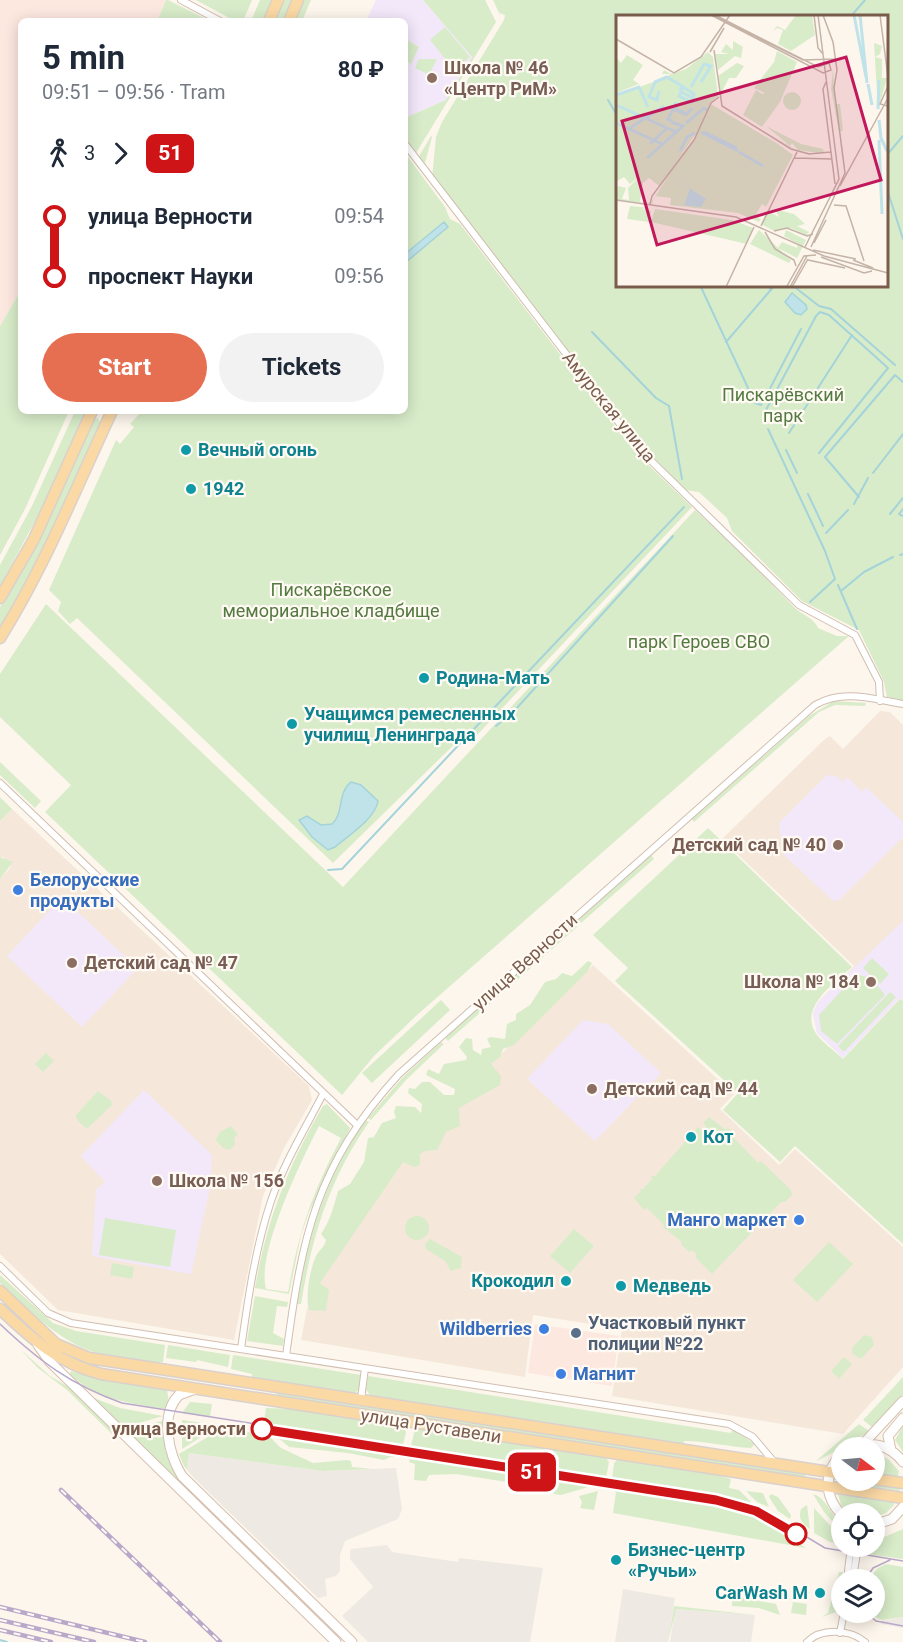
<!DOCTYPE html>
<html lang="en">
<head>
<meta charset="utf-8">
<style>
  :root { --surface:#fff; --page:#f2f2f3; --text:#1f2937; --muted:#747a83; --accent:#e76f51 }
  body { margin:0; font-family:Roboto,sans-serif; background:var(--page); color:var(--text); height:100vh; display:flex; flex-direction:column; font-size:22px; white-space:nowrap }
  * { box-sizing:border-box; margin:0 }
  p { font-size:20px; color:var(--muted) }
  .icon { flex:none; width:33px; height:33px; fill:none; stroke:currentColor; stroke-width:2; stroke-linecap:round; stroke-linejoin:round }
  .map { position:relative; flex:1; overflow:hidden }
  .sheet { position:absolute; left:18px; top:18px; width:390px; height:396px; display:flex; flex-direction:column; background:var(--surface); border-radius:9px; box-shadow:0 3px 15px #0003 }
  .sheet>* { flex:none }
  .badge { padding:0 12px; border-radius:9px; font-size:21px; line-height:39px }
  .needle { width:39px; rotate:106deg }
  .fabs { position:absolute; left:831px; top:1437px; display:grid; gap:12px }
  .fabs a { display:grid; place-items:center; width:54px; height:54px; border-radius:50%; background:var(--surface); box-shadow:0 3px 15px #0003; font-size:30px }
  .map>.badge { position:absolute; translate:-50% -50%; box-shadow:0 0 0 3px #fff }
  .legs { display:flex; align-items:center; gap:9px; height:66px; padding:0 24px; font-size:20px }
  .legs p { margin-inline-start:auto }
  .head { display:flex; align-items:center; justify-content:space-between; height:102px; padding:0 24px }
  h1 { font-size:33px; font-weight:700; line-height:45px }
  .cta { display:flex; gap:12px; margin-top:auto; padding:12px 24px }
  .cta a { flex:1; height:69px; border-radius:36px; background:var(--accent); color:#fff; font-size:24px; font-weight:700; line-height:69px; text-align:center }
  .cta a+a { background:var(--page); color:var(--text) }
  ul { padding:0 24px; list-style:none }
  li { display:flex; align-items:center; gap:21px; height:60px; font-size:22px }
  li i { display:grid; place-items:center; width:9px; height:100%; margin:0 8px; background:currentColor }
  li i::after { content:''; width:15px; height:15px; margin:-8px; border:4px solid; border-radius:50%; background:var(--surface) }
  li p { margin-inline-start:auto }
  li:first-child i { background:linear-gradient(#0000 50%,currentColor 0) }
  li:last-child i { background:linear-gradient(currentColor 50%,#0000 0) }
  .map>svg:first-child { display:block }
</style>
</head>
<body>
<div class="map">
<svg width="903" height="1642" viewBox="0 0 903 1642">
  <rect width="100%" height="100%" fill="#fdf6ec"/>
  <!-- residential -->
  <path fill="#f5e8da" d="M880 711 890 712 903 725V1000L900 998 843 1058 817 1033 813 1013 818 1002 854 966 722 839 826 738 830 736 843 749Z
    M12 809 309 1086 312 1100 284 1148 263 1196 234 1340 58 1310 0 1254V879L11 867 3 857H0V821Z
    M593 965 734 1094 720 1109 779 1165 795 1149 903 1247V1367L843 1434 612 1396 622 1329 533 1315 525 1377 301 1340 307 1309 319 1278 400 1159 491 1064Z"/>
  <!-- commercial -->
  <path fill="#fde8e0" d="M0 0H166L157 21H21V290L0 326Z
    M535 1324 619 1336 612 1386 528 1373Z"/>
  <!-- industrial -->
  <path fill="#efe9e4" d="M189 1453 323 1471 396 1468 402 1509 398 1519 345 1541 340 1555V1571L336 1576 325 1579 327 1596 318 1598 196 1480 187 1468Z
    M387 1545 392 1552 458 1562 459 1558 543 1568 530 1642H368L342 1616 373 1587 350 1559V1552L351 1549Z
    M623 1589 675 1598 668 1642H615Z
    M675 1609 755 1615 751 1642H670Z
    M903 1617V1628L881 1624V1621Z"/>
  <!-- education -->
  <path fill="#f3e8fa" d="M376 0H423L472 57 446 100 405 118V21H366Z
    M827 775 838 777 843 782 847 777 862 792 866 787 903 822V837L839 900 833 901 783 854 779 823Z
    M62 897 134 965V972L82 1027 7 956Z
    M903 921V1000L900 998 843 1058 817 1033 813 1013 818 1002Z
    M583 1020 608 1024 661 1073 595 1141 527 1079Z
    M144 1090 212 1155 210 1188 191 1274 92 1256 96 1190 105 1182 81 1156Z"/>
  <!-- green -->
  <path fill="#d8ecc9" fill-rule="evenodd" d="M166 0H168L210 21H157Z
    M196 0H252L243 21H235Z
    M260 0H272L263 21H251Z
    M284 0H293L283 21H275Z
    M304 0H311L302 21H295Z
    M423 0H485L496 22 416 153 405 139V118L446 100 472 57Z
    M493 0H903V700L887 697 884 682 859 630 802 601 732 531 727 518 699 492 685 490 645 449 432 178 436 137 442 122 504 20 505 15 499 13ZM618 16H886V285H618Z
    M445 27 470 57 454 70 430 40Z
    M405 39 419 47 411 64 405 61Z
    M419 59H437L429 75 415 68Z
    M431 136 432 137 424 167 418 158Z
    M405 153 445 207 450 219 460 224 635 452 692 507 476 736 469 730 333 863 77 618 70 624 58 611 61 602 49 590 116 440 120 444 134 427 130 424 142 411H405Z
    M21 290V411H69L25 509 0 555V326Z
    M75 411H86L41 510 0 586V565L32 506Z
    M98 418 101 424 46 547 0 628V607L37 543 94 419Z
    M695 510C729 541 762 574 794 607 802 615 814 618 818 628L837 636H849L417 1015 374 1056 342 1095 45 812 71 785 0 717V674L46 604 343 887Z
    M834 701 866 703 865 706 835 705 819 712 694 822 692 819 809 716Z
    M0 762 41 801 35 808 0 775Z
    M0 797 12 809 0 821Z
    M708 828 852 967C835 983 800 1006 815 1032 821 1042 835 1051 843 1059L900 999 903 1001V1244L795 1146 780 1162 723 1110 738 1093 615 981 628 968 593 935Z
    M651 855 654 859 581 923 579 920Z
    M0 857 13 862 0 879Z
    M575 923 577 927 448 1041 445 1038Z
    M872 958 889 974 880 984 863 968Z
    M588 961 592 963 587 972 514 1045 503 1049 500 1057 491 1064 501 1076 500 1085 459 1108 460 1126 446 1132 437 1150 425 1151 420 1154V1165L414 1167 403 1162 320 1283 329 1290 326 1311 309 1310C305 1296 310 1269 316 1256 320 1249 324 1248 326 1240L321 1234C330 1221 334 1206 338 1191L350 1184 364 1162 368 1138 374 1137 382 1123 396 1118 394 1112 396 1106 415 1107 421 1113 422 1104 408 1093 409 1088 415 1089 422 1082H430L444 1095H454L455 1089 426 1075 428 1069 439 1074 444 1064 466 1060 467 1057 459 1047 466 1038 472 1039 473 1050 481 1055 482 1049 491 1047 487 1039 490 1037 505 1039 507 1024 516 1020V1014L530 1005 545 982 556 979 562 973 572 976Z
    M859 975 871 978 885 995 837 1044 821 1031 819 1015 854 977Z
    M890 992 896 997 844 1052 838 1046Z
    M441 1000 450 1010 372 1083 362 1073Z
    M441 1042 444 1044 406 1080 371 1120 368 1118 403 1077Z
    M46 1053 54 1061 43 1072 35 1064Z
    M98 1091 111 1101 112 1105 87 1129 77 1120 76 1115Z
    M327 1104 350 1128 309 1212 301 1235 289 1294 255 1288C267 1219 288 1166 323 1106ZM319 1126 341 1138C312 1194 299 1230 288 1292L266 1289C256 1254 302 1159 319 1126Z
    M709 1117 726 1130 728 1128 735 1134 733 1137 758 1163 761 1161 791 1190 792 1195 785 1202H781L712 1274 695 1257 697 1255 692 1250 689 1252 681 1244 682 1242 663 1227 664 1225 647 1208 644 1210 634 1198 641 1191 639 1189H643L652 1179 651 1176H655L698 1127 702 1130 706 1126 703 1123Z
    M366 1120 369 1122C329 1180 312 1236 301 1304H297C307 1238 326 1175 366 1120Z
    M231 1126 238 1134 234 1138 235 1144 230 1150 223 1148 216 1140 220 1132Z
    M405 1228a12 12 0 1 1 24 0a12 12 0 1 1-24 0Z
    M105 1218 176 1230 170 1267 99 1255Z
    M574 1229 594 1246 570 1273 550 1256Z
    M430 1239 462 1257 461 1268 451 1271 445 1261 426 1249 425 1244Z
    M829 1242 853 1264 817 1302 793 1280Z
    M112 1263 134 1267 132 1279 110 1275Z
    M0 1275 53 1323 76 1331 165 1345 163 1362C82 1362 54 1335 0 1283Z
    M255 1296 288 1302 287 1307 277 1306 273 1333 284 1339 283 1346 247 1341Z
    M864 1335 872 1337 874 1345 862 1358H858L852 1353V1348Z
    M168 1345 230 1355 228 1367 197 1360 196 1362 166 1358Z
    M20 1349 50 1376 77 1392 117 1433 113 1435 67 1390 38 1368Z
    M233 1355 361 1375 360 1389 354 1393 252 1377V1374L231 1369Z
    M844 1357 852 1364 839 1379 831 1371Z
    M71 1371 101 1379 167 1390 169 1402 167 1409C134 1404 95 1400 70 1374Z
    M368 1376 731 1433 733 1429 755 1444 751 1448C729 1447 706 1441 684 1441L683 1445 370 1395 366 1390Z
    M903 1377V1394L872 1427 863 1420Z
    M277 1392 805 1474V1478L277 1396Z
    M94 1398 120 1408 163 1416 122 1428Z
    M190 1402 212 1404 210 1417 182 1413Z
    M266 1408 291 1409 403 1426 406 1432 403 1445 282 1427 264 1422Z
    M182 1420 210 1424 211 1431 182 1449Z
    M161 1421 165 1422V1450L181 1486 125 1431Z
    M859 1424 869 1431C866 1434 819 1461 816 1461Z
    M903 1426V1452L895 1440Z
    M223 1428 268 1435 281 1448 313 1463 347 1460 351 1461 352 1467 372 1469 323 1471 189 1453 187 1468 196 1480 184 1466 179 1454Z
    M419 1428 606 1458 609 1462 606 1478 411 1446 414 1433Z
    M275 1435H288L401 1453 398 1457H390L384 1460 348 1453 289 1447Z
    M874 1453 888 1459 899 1471 898 1477 875 1474Z
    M411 1454 602 1483 561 1495 554 1494 551 1489 456 1474 429 1475 426 1481 414 1480 415 1464 409 1462Z
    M618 1459 717 1475 731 1479 729 1488 739 1490 754 1505 717 1494 612 1479 614 1463Z
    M838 1479 899 1488 900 1491 837 1483Z
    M610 1485 723 1503 767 1518 766 1522 806 1548 613 1513 616 1492 609 1489Z
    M598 1491 594 1510 580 1508 582 1502 579 1496Z
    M746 1491 763 1493 769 1507 757 1502Z
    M771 1494 778 1497 791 1515 790 1519 778 1511 769 1497Z
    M813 1494C825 1497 832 1515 841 1524V1531L824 1512Z
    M838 1494 893 1502 894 1505 886 1513 875 1517 874 1514 851 1513 841 1505Z
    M807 1505 810 1529C802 1523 798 1519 801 1509Z
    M814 1508 841 1537V1543L830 1542 814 1533Z
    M903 1529V1559L867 1554 868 1547 874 1546 875 1541Z
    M886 1564 903 1567V1617L882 1620 867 1613 874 1612V1580L869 1579 878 1568Z
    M839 1572H843L836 1612 822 1617 828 1613Z
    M738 1597 776 1604 780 1615 759 1608 732 1606V1599Z
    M793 1602 807 1604 806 1615 791 1613Z
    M674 1606 755 1615 676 1609 668 1642Z"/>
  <!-- water -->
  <path fill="#bfe3e8" stroke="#a5d3da" stroke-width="1.5" d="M444 222 448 227 405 263V254Z
    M792 293 806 305 807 309 801 315 795 313 785 302Z
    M351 782 361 785 378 801C375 819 349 835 335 847L328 850 312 837 299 820 307 816 321 825 332 824C344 814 337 793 351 782Z"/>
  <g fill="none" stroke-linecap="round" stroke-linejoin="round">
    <!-- stream -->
    <path stroke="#a5d3da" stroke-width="2" d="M851 16 865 0
      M608 100 618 117
      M886 156 903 136
      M886 186 903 239
      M700 285 755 403 761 405 764 400 801 329
      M768 285 771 290
      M792 285 819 306 831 309 895 365
      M592 332 656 398 669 406 682 479
      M726 342 775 285
      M766 410 816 316 820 312 829 315 888 368 819 453
      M768 429 825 551 835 579 810 602
      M789 433 852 335
      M786 450 797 473
      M873 473 903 434
      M808 494 823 526
      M859 497 825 457 895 375 903 382
      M854 504 868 478
      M903 509 899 514 903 516
      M890 514 903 498
      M826 533 848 510
      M900 555 903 554
      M838 585 857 629
      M841 591 864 572 893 557
      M496 726 515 710 673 536
      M474 729 684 507
      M328 870 342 869 468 735
      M0 1640 7 1642"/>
    <defs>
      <path id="street" d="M181 0 220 21
        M405 144 639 449 799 605 855 635 879 682 880 701
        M0 783 357 1125
        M0 1266 48 1313 71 1323 729 1424 753 1437 774 1462
        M241 1349C248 1299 255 1249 271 1201 284 1163 305 1129 323 1094
        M286 1356C302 1237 315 1166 399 1074L815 705C843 689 873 699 903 704
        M361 1399 365 1368
        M850 1576 848 1571 851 1546
        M849 1580 854 1572 858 1546
        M840 1633 844 1612
        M807 1642C821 1628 850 1629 865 1642"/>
      <path id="secondary" d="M38 1345 50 1362 336 1642
        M195 1389 179 1395C159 1415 169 1455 182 1476L352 1642
        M863 1444 903 1401
        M851 1448C871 1440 890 1445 903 1462
        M891 1450 888 1436 903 1418
        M842 1454C823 1472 824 1497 842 1515
        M874 1525 892 1519 903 1507"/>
      <path id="primary" d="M269 21 278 0
        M289 21 298 0
        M0 598 34 539 92 411
        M0 638C45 566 76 488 112 411
        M0 1291 56 1344 89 1358 842 1474
        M0 1309C32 1339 58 1363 101 1374L903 1498
        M874 1479 903 1483"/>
    </defs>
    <!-- street casing -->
    <use href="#street" stroke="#d1beb0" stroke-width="8"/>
    <!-- secondary casing -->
    <use href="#secondary" stroke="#d6c0b0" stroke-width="11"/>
    <!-- primary casing -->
    <use href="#primary" stroke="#dad1cd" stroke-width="13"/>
    <!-- street -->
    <use href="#street" stroke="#fff" stroke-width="6"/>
    <!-- secondary -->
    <use href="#secondary" stroke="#fff" stroke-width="9"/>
    <!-- primary -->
    <use href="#primary" stroke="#fbd9a5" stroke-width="10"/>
    <!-- tram -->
    <path stroke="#b9a8c9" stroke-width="1.5" d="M0 1324C39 1361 71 1385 122 1403L717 1496 757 1507 825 1548 903 1561
      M865 1580 873 1568 890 1560
      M865 1612 876 1621 903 1626"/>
    <defs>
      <path id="rail" d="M61 1490 220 1642
        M0 1607 145 1642
        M0 1620 94 1642
        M0 1630 51 1642"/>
    </defs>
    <!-- rail casing -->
    <use href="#rail" stroke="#b9a8c9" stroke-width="4.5"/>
    <!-- rail -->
    <use href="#rail" stroke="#fffaf3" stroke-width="2" stroke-dasharray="7" stroke-linecap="butt"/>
  </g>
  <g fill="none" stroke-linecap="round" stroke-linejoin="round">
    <defs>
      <path id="line-1" d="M262 1429 716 1500 756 1511 796 1534"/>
    </defs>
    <!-- line-1 casing -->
    <use href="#line-1" stroke="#fff" stroke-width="14"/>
    <!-- line-1 -->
    <use href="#line-1" stroke="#ce1417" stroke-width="9"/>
  </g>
  <!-- markers -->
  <g fill="#8d6e63" stroke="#fffaf3" stroke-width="2">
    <circle cx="432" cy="78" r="6"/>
    <circle cx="838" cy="845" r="6"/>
    <circle cx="72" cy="963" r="6"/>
    <circle cx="871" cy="982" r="6"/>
    <circle cx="592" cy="1089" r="6"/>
    <circle cx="157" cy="1181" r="6"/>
  </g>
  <g fill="#0f9aa8" stroke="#fffaf3" stroke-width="2">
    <circle cx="186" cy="450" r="6"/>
    <circle cx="191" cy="489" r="6"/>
    <circle cx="424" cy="678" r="6"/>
    <circle cx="292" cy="724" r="6"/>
    <circle cx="691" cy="1137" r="6"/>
    <circle cx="566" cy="1281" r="6"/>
    <circle cx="621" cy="1286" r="6"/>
    <circle cx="616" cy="1560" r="6"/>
    <circle cx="820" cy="1593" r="6"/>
  </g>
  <g fill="#3f7fe0" stroke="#fffaf3" stroke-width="2">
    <circle cx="18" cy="890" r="6"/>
    <circle cx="799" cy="1220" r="6"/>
    <circle cx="544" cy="1329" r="6"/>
    <circle cx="561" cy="1374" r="6"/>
  </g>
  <circle fill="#5c6f8a" stroke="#fffaf3" stroke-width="2" cx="576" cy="1333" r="6"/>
  <g fill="#fff" stroke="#ce1417" stroke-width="3">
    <circle cx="262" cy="1429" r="10"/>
    <circle cx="796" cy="1534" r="10"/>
  </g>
  <g text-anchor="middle" stroke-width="4.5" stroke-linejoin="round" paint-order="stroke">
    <!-- education labels -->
    <g font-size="18" font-weight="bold" fill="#785e54" stroke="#fffaf3" text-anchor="start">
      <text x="444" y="74">Школа № 46<tspan x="444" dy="21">«Центр РиМ»</tspan></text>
      <text x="826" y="851" text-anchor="end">Детский сад № 40</text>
      <text x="84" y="969">Детский сад № 47</text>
      <text x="859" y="988" text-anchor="end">Школа № 184</text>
      <text x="604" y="1095">Детский сад № 44</text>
      <text x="169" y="1187">Школа № 156</text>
    </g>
    <!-- park labels -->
    <g font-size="18" fill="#537a41" stroke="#fffaf3">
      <text x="783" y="401">Пискарёвский<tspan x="783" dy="21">парк</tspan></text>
      <text x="331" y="596">Пискарёвское<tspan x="331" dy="21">мемориальное кладбище</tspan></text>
      <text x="699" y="648">парк Героев СВО</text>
    </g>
    <!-- street labels -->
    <g font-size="18" fill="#7a5c4d" stroke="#fffaf3">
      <text transform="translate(609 407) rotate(51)" y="6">Амурская улица</text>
      <text transform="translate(525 962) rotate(-42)" y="6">улица Верности</text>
      <text transform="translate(431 1426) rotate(9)" y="6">улица Руставели</text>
    </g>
    <!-- culture labels -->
    <g font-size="18" font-weight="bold" fill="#0d838f" stroke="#fffaf3" text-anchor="start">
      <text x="198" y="456">Вечный огонь</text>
      <text x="203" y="495">1942</text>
      <text x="436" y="684">Родина-Мать</text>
      <text x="304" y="720">Учащимся ремесленных<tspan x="304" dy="21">училищ Ленинграда</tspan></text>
      <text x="703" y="1143">Кот</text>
      <text x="554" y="1287" text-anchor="end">Крокодил</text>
      <text x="633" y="1292">Медведь</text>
      <text x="628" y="1556">Бизнес-центр<tspan x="628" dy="21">«Ручьи»</tspan></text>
      <text x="808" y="1599" text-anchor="end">CarWash M</text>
    </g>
    <!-- shop labels -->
    <g font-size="18" font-weight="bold" fill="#366cbe" stroke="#fffaf3" text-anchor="start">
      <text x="30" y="886">Белорусские<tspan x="30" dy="21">продукты</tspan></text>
      <text x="787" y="1226" text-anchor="end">Манго маркет</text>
      <text x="532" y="1335" text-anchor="end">Wildberries</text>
      <text x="573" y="1380">Магнит</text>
    </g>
    <!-- service labels -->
    <g font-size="18" font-weight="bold" fill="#4e5e75" stroke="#fffaf3" text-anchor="start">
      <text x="588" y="1329">Участковый пункт<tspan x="588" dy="21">полиции №22</tspan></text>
    </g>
    <!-- stop labels -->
    <g font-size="18" font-weight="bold" fill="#7a5c4d" stroke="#fffaf3" text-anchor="end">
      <text x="246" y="1435">улица Верности</text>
    </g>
  </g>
  <!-- overview -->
  <g transform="translate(616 15)">
    <rect width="272" height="272" fill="#fdf6ec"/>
    <path d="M180 0H196L199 20 175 36 162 29 167 15 161 13 157 16 161 11 169 15ZM117 26 127 32 125 43 119 41 102 55 99 39H113L105 37 110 29 117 35ZM258 28 266 31 264 39 259 42 266 44V63H271L262 95ZM161 36 181 47 164 87 146 112 127 100 140 75 146 79 149 78 138 73 158 47ZM92 37 97 42 102 81 94 88 81 117 55 155 78 125 95 89 162 129 177 140 150 192 146 189 139 201 145 204 143 207 122 198 54 190 55 183 39 181 36 189 0 185 2 171 10 173 6 184 13 185 12 173 25 160 14 169 8 162 0 167V80L52 62 54 59H46L48 55 55 59 70 54ZM54 158 35 188 24 187 27 168 33 163 43 171ZM11 40 27 50 17 65 23 69 0 78V42L5 48ZM121 48 128 51 120 63H113L104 80 102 61ZM217 54 219 89H224L227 115 224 117 220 90 223 117 215 74ZM167 86a9 9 0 1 1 18 0a9 9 0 1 1-18 0ZM133 107 180 135 193 138H202L182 135 176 128 174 131 150 111 185 129 207 134 208 138 193 139 180 136ZM14 191 34 193 25 194 35 196 33 207 11 204ZM39 194 116 205 137 213 131 229 35 207ZM159 194 178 199 189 209 181 211 193 217 191 220 175 213 158 216 145 209 151 196 163 202ZM143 215 175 245 173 248 134 229ZM170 215 190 225 181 243 162 233 166 227 181 233 182 229 168 221Z" fill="#d8ecc9" fill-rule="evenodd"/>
    <path d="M54 160 90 184 85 192 68 190 74 174Z" fill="#bfe3e8"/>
    <path fill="none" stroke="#bfe3e8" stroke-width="3" d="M238 0 250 62M244 0 251 68M252 69 256 90M75 72 88 49 95 51 85 67M43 76 41 85 33 82 39 67 51 62 66 71 64 75M65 76 67 72 78 79 76 87 63 81 65 77 77 83M0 80 23 72 32 92M60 87 58 93 71 99 76 93M0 90 60 117M262 94 263 65M263 105 265 123 271 136M56 106 52 104 57 94 71 100M0 108 46 129M70 108 88 93 91 95M14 113 48 91M85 117 122 136M88 117 121 133M263 125 266 199M34 129 50 114M64 136 71 122 79 118M123 137 147 151M31 143 67 111 55 107"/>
    <path fill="none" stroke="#c5b3a7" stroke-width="1.5" d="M95 0 207 58 215 55 213 48 202 52 99 0M96 0 187 45 219 44M198 0 202 33 207 39M264 0 272 62M0 24 58 58 85 42 114 0M98 35 106 91 175 134 193 139 215 137M94 37 108 13M210 67 207 74 219 169M272 71 264 89 272 91M178 143 216 144M224 171 272 83M0 185 120 202 208 241 272 258M34 189 36 181 78 125 95 88 103 82M218 190 230 191 248 246M145 211 181 137M158 216 171 213 191 221 197 219M149 217 159 234 178 245 180 251M198 228 210 205M189 232 223 164 202 0M195 232 229 158 218 73 221 55 217 27 207 0M197 235 240 244M205 242 248 258 256 256M192 245 229 253M237 245 257 253M171 271 188 241 200 240M110 272 138 212M174 272 191 241M176 272 192 244"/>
    <path fill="#c2185b" fill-opacity="0.15" stroke="#c2185b" stroke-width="3" d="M230 42 265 165 41 230 6 106Z"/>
    <rect width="272" height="272" fill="none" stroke="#7a5c4d" stroke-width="3"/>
  </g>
</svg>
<div class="fabs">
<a><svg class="needle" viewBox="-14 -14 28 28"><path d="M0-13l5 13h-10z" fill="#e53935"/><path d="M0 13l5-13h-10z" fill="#747a83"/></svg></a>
<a><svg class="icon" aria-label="locate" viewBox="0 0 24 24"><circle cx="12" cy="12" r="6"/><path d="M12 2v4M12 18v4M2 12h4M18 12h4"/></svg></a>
<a><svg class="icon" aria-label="layers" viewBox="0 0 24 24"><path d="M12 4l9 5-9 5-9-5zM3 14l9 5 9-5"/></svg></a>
</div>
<b class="badge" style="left:532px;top:1472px;background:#ce1417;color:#fff">51</b>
<section class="sheet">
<div class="head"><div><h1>5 min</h1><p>09:51 – 09:56 · Tram</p></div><b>80 ₽</b></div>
<div class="legs"><svg class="icon" aria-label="walk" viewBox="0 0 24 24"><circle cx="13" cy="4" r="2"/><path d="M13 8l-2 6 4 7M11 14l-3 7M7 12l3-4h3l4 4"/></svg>3<svg class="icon" aria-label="forward" viewBox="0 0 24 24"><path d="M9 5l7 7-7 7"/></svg><b class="badge" style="background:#ce1417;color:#fff">51</b></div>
<ul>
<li><i style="color:#ce1417"></i><b>улица Верности</b><p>09:54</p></li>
<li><i style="color:#ce1417"></i><b>проспект Науки</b><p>09:56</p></li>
</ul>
<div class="cta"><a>Start</a><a>Tickets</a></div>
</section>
</div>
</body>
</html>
